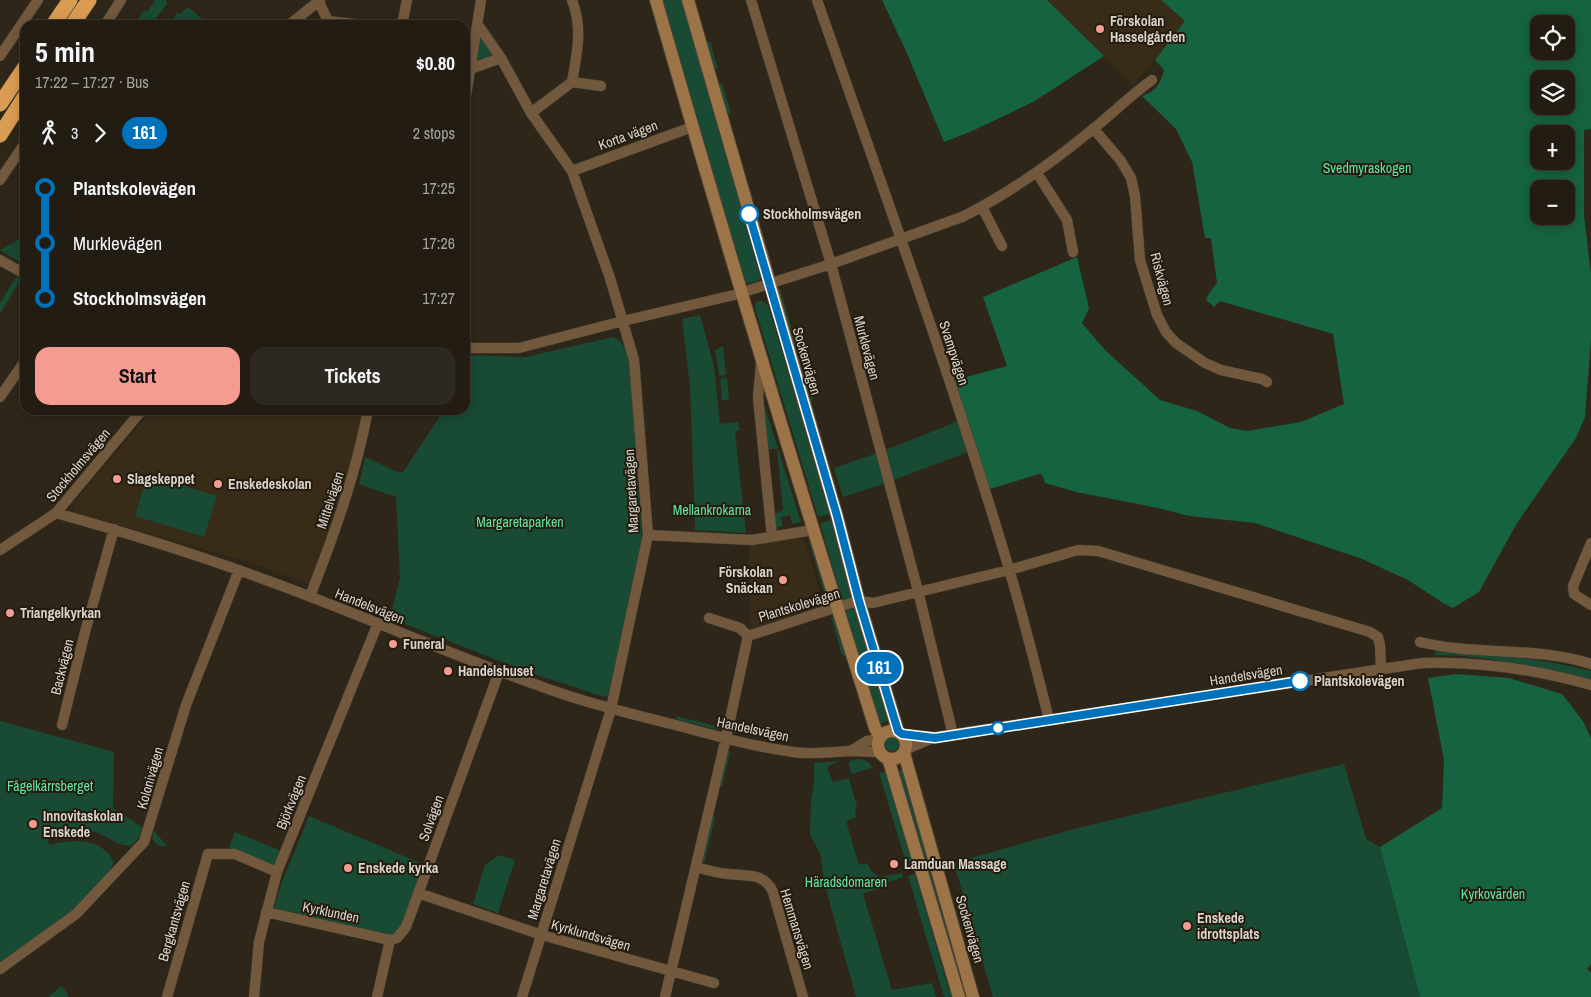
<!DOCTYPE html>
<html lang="en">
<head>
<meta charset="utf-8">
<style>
  :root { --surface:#221c12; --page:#2e2920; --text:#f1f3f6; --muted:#a2a19f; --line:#3f3a32; --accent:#f59c91 }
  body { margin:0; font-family:"Archivo Narrow",sans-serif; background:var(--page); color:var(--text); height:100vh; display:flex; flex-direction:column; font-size:19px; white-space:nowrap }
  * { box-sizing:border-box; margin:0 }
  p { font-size:16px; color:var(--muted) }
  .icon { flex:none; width:28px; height:28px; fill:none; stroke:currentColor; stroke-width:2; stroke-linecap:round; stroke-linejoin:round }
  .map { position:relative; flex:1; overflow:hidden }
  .drawer { position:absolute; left:20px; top:20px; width:450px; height:395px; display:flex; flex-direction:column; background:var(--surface); border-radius:15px; box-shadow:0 2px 12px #0003,0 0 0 1px var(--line) }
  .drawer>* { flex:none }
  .badge { padding:0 10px; border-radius:16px; font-size:18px; line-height:32px }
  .controls { position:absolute; left:1530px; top:15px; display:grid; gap:10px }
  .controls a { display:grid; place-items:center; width:45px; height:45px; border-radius:10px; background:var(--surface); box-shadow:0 2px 12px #0003,0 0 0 1px var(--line); font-size:25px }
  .map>.badge { position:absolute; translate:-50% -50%; box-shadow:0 0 0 2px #fff }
  .legs { display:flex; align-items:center; gap:8px; height:55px; padding:0 15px; font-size:16px }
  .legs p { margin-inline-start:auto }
  .head { display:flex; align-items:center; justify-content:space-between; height:85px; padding:0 15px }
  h1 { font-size:28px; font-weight:700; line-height:38px }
  .primary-button { display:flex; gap:10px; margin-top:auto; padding:10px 15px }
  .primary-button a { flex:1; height:58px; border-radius:15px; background:var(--accent); color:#111; font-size:20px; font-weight:700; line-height:58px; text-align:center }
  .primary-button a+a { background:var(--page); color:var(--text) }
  ul { padding:0 15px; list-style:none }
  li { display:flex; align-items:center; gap:18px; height:55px; font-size:19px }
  li i { display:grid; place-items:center; width:8px; height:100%; margin:0 6px; background:currentColor }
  li i::after { content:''; width:12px; height:12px; margin:-6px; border:4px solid; border-radius:50%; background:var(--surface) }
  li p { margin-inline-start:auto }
  li:first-child i { background:linear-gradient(#0000 50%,currentColor 0) }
  li:last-child i { background:linear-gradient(currentColor 50%,#0000 0) }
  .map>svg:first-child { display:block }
</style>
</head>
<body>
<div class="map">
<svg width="1591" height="997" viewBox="0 0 1591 997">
  <rect width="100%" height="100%" fill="#2e2618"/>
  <!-- built -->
  <path fill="#382c19" d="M1047 0H1161L1186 21 1133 86Z
    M152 410H365L340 506 310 585 251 563 74 512 73 503Z
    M798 538 805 541 824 606 751 629 749 545Z"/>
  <!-- green -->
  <path fill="#194a33" d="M155 0H166L167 4 152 24V25H134L144 10 147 12Z
    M661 0H683L762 278 755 282 743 284Z
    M188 7 210 25H168L177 13 180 14Z
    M480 37 482 38 494 55 478 61 476 60Z
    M710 41 718 69H714L706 42Z
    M722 83 731 113 726 114 718 85Z
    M25 238V265L0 250 18 240Z
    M16 277 21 279 0 314V303Z
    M780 288 801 361 797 362 778 291Z
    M761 300 768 305 831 514 818 517 755 308V303Z
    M700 315 714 366 720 424 738 422 740 430 735 432 746 533 695 530 690 386 682 319Z
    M613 337C624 341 627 353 631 363L642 544 609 692 608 696 604 697 528 672 390 618 400 578 396 497 359 484 365 457 397 472H403L444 410H465V355L526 357Z
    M723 346 726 375 719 376 715 350Z
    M803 365 813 401 809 402 798 367Z
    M727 378 729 400H722L720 379Z
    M763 401 801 522 792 524 790 515 781 517 783 526 776 528 774 514 783 510 777 449H767Z
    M959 421 968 452 891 481 883 451Z
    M877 453 886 483 843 497 834 468Z
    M147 475 217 496 204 537 135 516Z
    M832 520 854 597 842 601 820 523Z
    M809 542H812L830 602 828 605Z
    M856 608 890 720 879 724 845 611Z
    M833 616H834L846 655 843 656 841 652 832 619Z
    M1435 651C1487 655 1540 657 1591 671V679C1539 668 1487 655 1434 655Z
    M676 716 719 727 722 729 718 730 676 719Z
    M0 721 114 752 113 808 143 828 138 839 131 846C117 846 108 836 95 832 80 829 62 833 48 838L49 845C72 839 102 837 114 862 100 899 33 941 0 963Z
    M885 744a7 7 0 1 1 14 0a7 7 0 1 1-14 0Z
    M729 750 730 753 722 787 719 786Z
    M858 759C866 760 869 761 872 768L851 774 849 764 850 761Z
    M840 761 830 765 827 768 833 782 849 778 857 807 855 809 856 818 846 821 859 865 867 863 872 872 879 877 902 873 903 877 880 885V888L863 894 892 990 932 983 936 997H856L831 908 824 880 820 853 810 835 811 801 814 782V763Z
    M1344 764 1366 839 1380 847 1420 997H993L954 863 1070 830Z
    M904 769 971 997H963L897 771Z
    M888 771 890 785 913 864 907 866 879 773Z
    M309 816 425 865 402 928 391 935 274 908 281 884Z
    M712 817H715L704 864 702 861Z
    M154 831 167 846C159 847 155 845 152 837Z
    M235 832 281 851 275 864 271 865 229 848Z
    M499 855 515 860 498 913 473 904 485 865Z
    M915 874 948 987 955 997H944L908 876Z
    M62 986 69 997H48Z"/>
  <!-- forest -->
  <path fill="#156341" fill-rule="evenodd" d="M882 0H1047L1104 56 1033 102 970 132 944 142 906 51Z
    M1161 0H1591V129L1584 130V215L1591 274V339L1585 417 1576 438 1517 523 1479 592 1453 608 1443 603 1408 580 1362 559 1255 523 1189 516 1158 508 1076 492 1045 483 1042 475 1039 474 990 489 952 381 1007 366 983 297 1077 257 1089 308 1082 323 1105 350 1160 400 1197 411 1230 428 1247 431 1301 422 1344 404 1333 334 1220 301 1214 307 1206 300 1210 292 1217 283 1211 238H1205L1192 162 1176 129 1142 96C1157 90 1159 86 1164 70L1155 60 1185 21ZM1539 24H1566V51H1539ZM1539 79H1566V106H1539ZM1539 134H1566V161H1539ZM1539 189H1566V216H1539Z
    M1456 674 1509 678 1562 694 1583 721 1591 738V964L1587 969 1591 973V997H1420L1380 847 1442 808 1444 760 1428 678Z"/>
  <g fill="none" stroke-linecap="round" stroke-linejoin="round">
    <defs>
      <path id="street" d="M751 0 831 264 918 591 953 735
        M817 0C883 189 952 377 1009 569 1024 619 1036 669 1049 719
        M319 2 328 21V25
        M328 21 363 25
        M105 25 121 0
        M289 25 320 0
        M402 25 407 0
        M478 25 501 58 531 113 572 171 610 278 634 360 648 535 611 709 522 997
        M0 56 38 0
        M470 69 501 58
        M572 82 601 86
        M465 102 481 0
        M531 113 572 82C577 53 583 29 572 0
        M1094 129 1121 161 1131 178 1135 196 1140 260 1157 315 1166 332 1176 343 1205 363 1221 370 1262 379 1267 382
        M572 171 692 127
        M1037 173 1067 220 1073 252
        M0 180 25 143
        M982 207 1002 246
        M0 260 25 274
        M465 348H519L623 321 734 295 831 264 962 217C1010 193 1052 163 1093 129 1113 113 1131 95 1152 80
        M761 364 758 397 772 537
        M0 397 25 361
        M56 513C142 537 227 564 311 597 392 628 472 663 554 691 596 706 640 716 683 727 720 737 756 747 793 752 812 755 830 752 849 751 859 751 870 752 880 752
        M648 535 752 540 813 530
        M1591 543 1573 586 1574 594 1591 605
        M0 550 56 513 142 410
        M310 596C334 535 356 474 368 410
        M709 618 740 628 748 636
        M1420 642C1476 656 1536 646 1591 664
        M62 725 85 632 114 529
        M902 734 935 737 1422 663C1478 661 1537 670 1591 685
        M905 750 935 737
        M851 751 867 741 878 739
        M696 867C706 870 717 873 728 874 746 876 764 872 773 892L803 997
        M418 893 542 935 714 983
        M266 912 390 940
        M0 969 76 914 144 842 186 705 239 570
        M167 997 208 854H235L277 872
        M254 997 259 942 277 872 378 623
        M377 997 390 940 397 938 406 927 499 672
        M665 997 726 738 748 636 837 607 859 601 873 603 1009 570 1078 550 1098 551 1370 632 1378 637 1380 645 1381 668"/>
      <path id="secondary" d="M656 0C726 244 799 486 875 728L880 737
        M688 0 837 516 859 601 898 731
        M878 745a14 14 0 1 1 28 0a14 14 0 1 1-28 0Z
        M904 753 973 997
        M888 758 959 997"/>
      <path id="highway" d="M53 25 70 0
        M72 25 89 0
        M0 104 25 67
        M0 135 25 96"/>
    </defs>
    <!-- street casing -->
    <use href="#street" stroke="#494235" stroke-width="11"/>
    <!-- secondary casing -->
    <use href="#secondary" stroke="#494235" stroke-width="14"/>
    <!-- highway casing -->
    <use href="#highway" stroke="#494235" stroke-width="16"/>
    <!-- street -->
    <use href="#street" stroke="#72593d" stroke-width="10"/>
    <!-- secondary -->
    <use href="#secondary" stroke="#9c7447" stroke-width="12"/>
    <!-- highway -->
    <use href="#highway" stroke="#d99c53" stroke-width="15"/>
  </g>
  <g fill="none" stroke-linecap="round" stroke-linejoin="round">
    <defs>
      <path id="line-1" d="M749 214 837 516 859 601 898 731 902 734 935 738 1300 681"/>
    </defs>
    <!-- line-1 casing -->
    <use href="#line-1" stroke="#fff" stroke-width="11"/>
    <!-- line-1 -->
    <use href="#line-1" stroke="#0072bc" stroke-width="8"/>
  </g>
  <!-- markers -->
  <g fill="#f59c91" stroke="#241c0f" stroke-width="2">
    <circle cx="1100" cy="29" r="5"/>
    <circle cx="117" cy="479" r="5"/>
    <circle cx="218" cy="484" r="5"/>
    <circle cx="783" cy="580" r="5"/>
    <circle cx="10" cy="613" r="5"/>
    <circle cx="393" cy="644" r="5"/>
    <circle cx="448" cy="671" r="5"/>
    <circle cx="33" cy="824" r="5"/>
    <circle cx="894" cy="864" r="5"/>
    <circle cx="348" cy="868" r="5"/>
    <circle cx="1187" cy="926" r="5"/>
  </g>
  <g fill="#fff" stroke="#0072bc" stroke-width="2.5">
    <circle cx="749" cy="214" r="9"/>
    <circle cx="1300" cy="681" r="9"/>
    <circle cx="998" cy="728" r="6"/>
  </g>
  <g text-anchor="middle" stroke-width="4" stroke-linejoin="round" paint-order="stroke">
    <!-- poi labels -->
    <g font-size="14" font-weight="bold" fill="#d9d3cb" stroke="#241c0f" text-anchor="start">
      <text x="1110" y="26">Förskolan<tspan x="1110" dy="16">Hasselgården</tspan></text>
      <text x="127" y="484">Slagskeppet</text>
      <text x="228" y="489">Enskedeskolan</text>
      <text x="773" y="577" text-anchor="end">Förskolan<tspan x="773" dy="16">Snäckan</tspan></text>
      <text x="20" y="618">Triangelkyrkan</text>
      <text x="403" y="649">Funeral</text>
      <text x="458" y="676">Handelshuset</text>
      <text x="43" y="821">Innovitaskolan<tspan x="43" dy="16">Enskede</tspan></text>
      <text x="904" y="869">Lamduan Massage</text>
      <text x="358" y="873">Enskede kyrka</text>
      <text x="1197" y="923">Enskede<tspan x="1197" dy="16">idrottsplats</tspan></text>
    </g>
    <!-- street labels -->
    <g font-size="14" fill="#d9d3cb" stroke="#241c0f">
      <text transform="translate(628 135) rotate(-20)" y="5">Korta vägen</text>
      <text transform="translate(1162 279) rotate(75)" y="5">Riskvägen</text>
      <text transform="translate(867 348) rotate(75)" y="5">Murklevägen</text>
      <text transform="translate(954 353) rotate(72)" y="5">Svampvägen</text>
      <text transform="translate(807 361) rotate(74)" y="5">Sockenvägen</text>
      <text transform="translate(78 465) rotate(-50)" y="5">Stockholmsvägen</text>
      <text transform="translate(631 491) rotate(-93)" y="5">Margaretavägen</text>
      <text transform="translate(330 500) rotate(-72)" y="5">Mittelvägen</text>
      <text transform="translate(799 605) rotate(-17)" y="5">Plantskolevägen</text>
      <text transform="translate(370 606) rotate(22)" y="5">Handelsvägen</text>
      <text transform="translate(62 667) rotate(-76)" y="5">Backvägen</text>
      <text transform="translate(1246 675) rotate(-9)" y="5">Handelsvägen</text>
      <text transform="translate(753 729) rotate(12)" y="5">Handelsvägen</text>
      <text transform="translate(150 778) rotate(-74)" y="5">Kolonivägen</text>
      <text transform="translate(291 802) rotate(-68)" y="5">Björkvägen</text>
      <text transform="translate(431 818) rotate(-70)" y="5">Solvägen</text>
      <text transform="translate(544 879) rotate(-73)" y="5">Margaretavägen</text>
      <text transform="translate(331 912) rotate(12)" y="5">Kyrklunden</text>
      <text transform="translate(174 921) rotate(-74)" y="5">Bergkantsvägen</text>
      <text transform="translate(797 929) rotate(73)" y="5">Hemmansvägen</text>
      <text transform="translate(970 929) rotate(74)" y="5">Sockenvägen</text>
      <text transform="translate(591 935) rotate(16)" y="5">Kyrklundsvägen</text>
    </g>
    <!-- park labels -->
    <g font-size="14" fill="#64e4a5" stroke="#241c0f">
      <text x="1367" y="173">Svedmyraskogen</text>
      <text x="712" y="515">Mellankrokarna</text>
      <text x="520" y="527">Margaretaparken</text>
      <text x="50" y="791">Fågelkärrsberget</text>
      <text x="846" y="887">Häradsdomaren</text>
      <text x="1493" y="899">Kyrkovärden</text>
    </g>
    <!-- stop labels -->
    <g font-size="14" font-weight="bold" fill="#d9d3cb" stroke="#241c0f" text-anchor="start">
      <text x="763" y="219">Stockholmsvägen</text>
      <text x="1314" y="686">Plantskolevägen</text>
    </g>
  </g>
</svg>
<div class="controls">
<a><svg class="icon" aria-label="locate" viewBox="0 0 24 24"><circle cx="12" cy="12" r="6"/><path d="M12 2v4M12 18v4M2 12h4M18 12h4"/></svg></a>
<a><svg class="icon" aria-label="layers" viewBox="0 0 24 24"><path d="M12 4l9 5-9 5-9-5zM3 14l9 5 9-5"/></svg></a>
<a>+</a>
<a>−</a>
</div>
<b class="badge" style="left:879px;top:668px;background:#0072bc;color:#fff">161</b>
<section class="drawer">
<div class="head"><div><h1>5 min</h1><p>17:22 – 17:27 · Bus</p></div><b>$0.80</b></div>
<div class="legs"><svg class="icon" aria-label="walk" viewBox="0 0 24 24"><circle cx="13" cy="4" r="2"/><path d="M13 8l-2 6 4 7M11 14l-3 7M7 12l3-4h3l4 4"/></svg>3<svg class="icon" aria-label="forward" viewBox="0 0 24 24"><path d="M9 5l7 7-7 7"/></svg><b class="badge" style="background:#0072bc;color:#fff">161</b><p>2 stops</p></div>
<ul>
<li><i style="color:#0072bc"></i><b>Plantskolevägen</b><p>17:25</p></li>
<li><i style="color:#0072bc"></i><span>Murklevägen</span><p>17:26</p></li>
<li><i style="color:#0072bc"></i><b>Stockholmsvägen</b><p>17:27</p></li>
</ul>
<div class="primary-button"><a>Start</a><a>Tickets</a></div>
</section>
</div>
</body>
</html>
